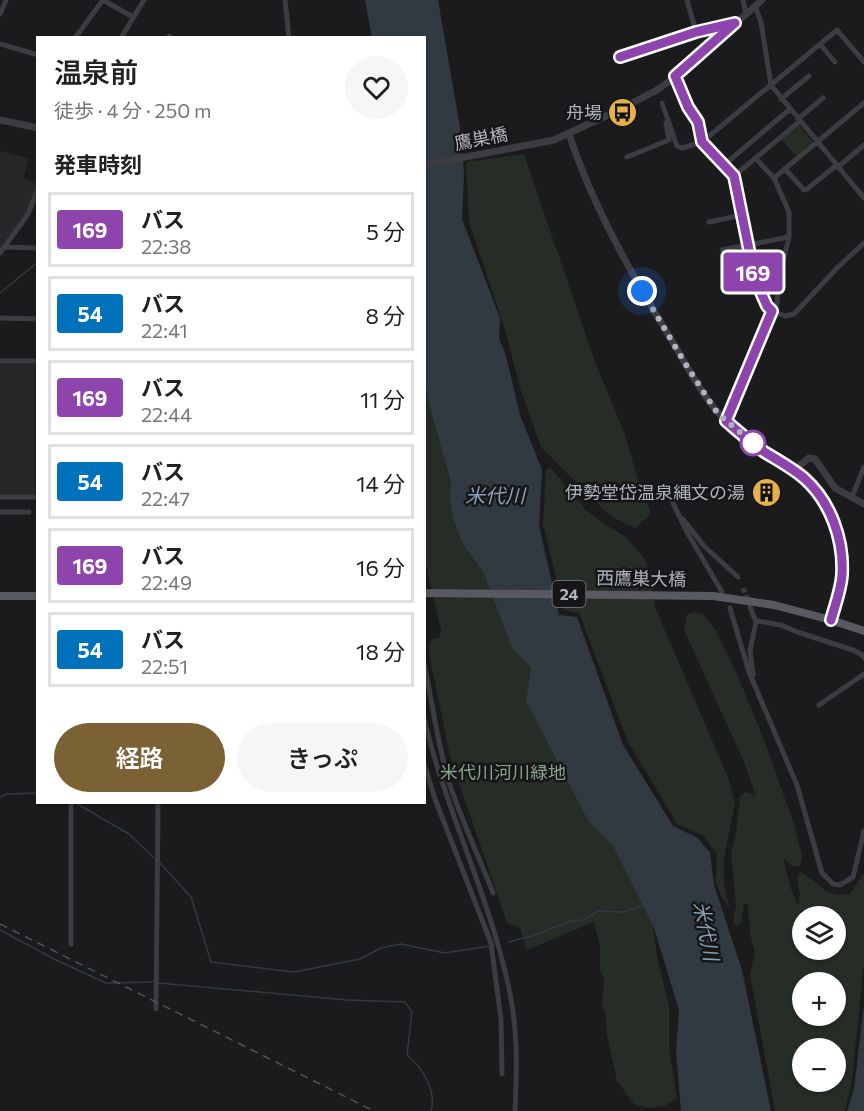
<!DOCTYPE html>
<html lang="ja">
<head>
<meta charset="utf-8">
<style>
  :root { --surface:#fff; --page:#f6f6f6; --text:#222; --muted:#767676; --line:#e0e0e0; --accent:#7a6234 }
  body { margin:0; font-family:Commissioner,"Noto Sans JP",sans-serif; background:var(--page); color:var(--text); height:100vh; display:flex; flex-direction:column; font-size:22px; white-space:nowrap }
  * { box-sizing:border-box; margin:0 }
  p { font-size:20px; color:var(--muted) }
  .icon { flex:none; width:33px; height:33px; fill:none; stroke:currentColor; stroke-width:2; stroke-linecap:round; stroke-linejoin:round }
  .map { position:relative; flex:1; overflow:hidden }
  .drawer { position:absolute; left:36px; top:36px; width:390px; height:768px; display:flex; flex-direction:column; background:var(--surface); border-radius:0px; box-shadow:0 2px 4px #0004 }
  .drawer>* { flex:none }
  .badge { padding:0 12px; border-radius:4px; font-size:21px; line-height:39px }
  .buttons { position:absolute; left:792px; top:906px; display:grid; gap:12px }
  .buttons a { display:grid; place-items:center; width:54px; height:54px; border-radius:50%; background:var(--surface); box-shadow:0 2px 4px #0004; font-size:30px }
  .you { position:absolute; width:30px; height:30px; margin:-15px; border:4px solid #fff; border-radius:50%; background:#1a73e8; box-shadow:0 0 0 9px #1a73e833 }
  .map>.badge { position:absolute; translate:-50% -50%; box-shadow:0 0 0 3px #fff }
  h2 { padding:0 18px; font-size:22px; line-height:54px }
  .round { display:grid; place-items:center; flex:none; width:63px; height:63px; border-radius:32px; background:var(--page) }
  .overview { display:flex; align-items:center; justify-content:space-between; height:102px; padding:0 18px }
  h1 { font-size:28px; font-weight:600; line-height:45px }
  .primary-button { display:flex; gap:12px; margin-top:auto; padding:12px 18px }
  .primary-button a { flex:1; height:69px; border-radius:36px; background:var(--accent); color:#fff; font-size:24px; font-weight:600; line-height:69px; text-align:center }
  .primary-button a+a { background:var(--page); color:var(--text) }
  ul { padding:0; list-style:none }
  li { display:flex; align-items:center; gap:18px; height:75px; margin:0 12px 9px; padding:0 6px; border:3px solid var(--line); border-radius:0px }
  li div { flex:1 }
  li b { display:block; font-size:22px }
  li em { font-style:normal }
  li .badge { min-width:66px; font-weight:700; text-align:center }
  .map>svg:first-child { display:block }
</style>
</head>
<body>
<div class="map">
<svg width="864" height="1111" viewBox="0 0 864 1111">
  <rect width="100%" height="100%" fill="#1b1b1d"/>
  <!-- built -->
  <path fill="#27272a" d="M0 151 29 158 23 178 38 182 36 191 26 214 0 251Z
    M0 364H37V497L0 496Z"/>
  <!-- green -->
  <path fill="#252d26" fill-rule="evenodd" d="M797 126H800L812 141V143L796 156 781 139Z
    M524 154 595 362 624 432 639 482 651 513 636 528 628 525 609 515 541 447 521 391 504 326 469 222 466 162Z
    M424 375 428 400 451 483 450 499 463 544 484 574 513 649 531 667 526 701 588 821 613 846 653 926 657 956 669 1006V1049L677 1098 664 1106 648 1108 634 1104 617 1081 607 1035 606 1015 602 1005 604 978 600 970V945L594 922 527 950 520 928 507 923 450 756 428 649 431 640 440 637 441 630 425 562Z
    M551 468 585 509 603 523 626 537 643 557 651 573 655 607 729 780 735 803 724 858V884L729 907 722 898 716 883 717 854 704 836 677 824 628 742 579 613 564 610 543 524 546 470Z
    M693 612 703 614 716 631 737 674 766 745 794 824 802 856 800 866H792L783 858 791 889 798 905 800 895 797 879 800 872C822 882 822 898 850 894L864 873V963L852 1080 845 1111H775L750 975 755 952 750 933 748 905 744 903 741 923 737 926 733 921 736 906 731 854 736 832 740 796 746 792 756 796 744 762 684 630 687 615ZM802 916H836V950H802ZM836 982V1016H802V982ZM836 1048V1082H802V1048Z"/>
  <!-- water -->
  <path fill="#323a41" d="M365 0H438L461 133 464 175 462 219 500 318 499 339 505 352 520 415 542 470 539 525 559 615 577 617 623 745 673 826 698 838 710 853 714 885 742 970 771 1111H681L676 1051 679 1010 654 928 613 846 588 821 526 701 531 667 513 650 484 574 463 544 453 518 450 499 451 483 428 400 424 375V38L372 37Z
    M864 1005V1111H847L854 1089Z"/>
  <g fill="none" stroke-linecap="round" stroke-linejoin="round">
    <!-- stream -->
    <path stroke="#323a41" stroke-width="1.5" d="M0 293 38 262
      M0 797 7 794 38 793
      M74 802 129 834 156 860
      M160 863 191 897 211 962 294 972 360 959 381 948 401 944 445 953 490 946
      M0 930 56 960 106 983 154 982
      M509 942 532 936 571 921 583 920 599 911 623 912 643 905
      M159 983 347 1000 405 1002 412 1012 407 1055C422 1067 437 1091 431 1111"/>
    <!-- minor-tunnel -->
    <path stroke="#39393d" stroke-width="5" stroke-dasharray="5 2.5" stroke-linecap="butt" d="M743 588 749 603"/>
    <!-- minor -->
    <path stroke="#3c3d42" stroke-width="5" d="M103 0 133 17
      M285 0 289 38
      M687 0 696 32
      M743 0 746 14
      M755 6 761 22 771 85 864 198
      M0 14 6 0
      M75 38 103 0
      M121 38 144 0
      M168 38 169 36
      M0 44 38 55
      M820 44 835 62
      M620 57 696 32 734 23
      M675 77 688 107 698 122 702 142 734 176 755 279 767 306 772 311 785 316 794 314 838 267 864 243
      M781 99 809 76
      M662 103 677 146 682 148 702 142 837 30 864 62
      M798 119 823 98
      M627 157 669 140 666 123
      M724 165 790 109
      M838 167 864 145
      M785 169 804 190 807 189 837 165
      M734 176 800 121
      M774 178 864 103
      M709 222 742 215
      M5 247 38 248
      M722 250 789 237
      M0 253 28 214 38 189
      M753 274 781 268
      M0 318 38 319
      M0 361H38
      M726 421 777 303 779 279 789 237V212L774 178 755 158
      M0 497H38
      M852 497 864 467
      M671 499 687 532 722 592
      M0 512H29
      M683 519 704 546 738 577
      M750 607 756 622
      M730 608 749 672 797 785 822 873 833 884 840 885 853 877 864 831
      M424 664C433 704 437 743 449 782 461 820 479 856 493 893
      M753 675 750 650 756 622 758 621 781 625 797 632 853 650 861 654 864 658
      M819 705 864 674
      M424 718C445 809 488 892 508 984 518 1026 517 1068 515 1111
      M424 763 435 799 491 943 501 1019 502 1074
      M71 802V944
      M156 1009 158 802"/>
    <!-- tertiary -->
    <path stroke="#3c3d42" stroke-width="7" d="M0 120 38 128
      M569 134C594 210 634 278 675 346 688 368 707 404 726 421 761 455 812 470 832 517 847 551 841 586 831 620
      M424 165 554 140 619 110 657 90 675 77 762 0
      M794 470 809 458 815 459 835 488 864 504"/>
    <!-- primary -->
    <path stroke="#595a61" stroke-width="8" d="M424 593 713 596 774 605 831 620 864 631
      M0 596H38"/>
    <!-- rail -->
    <path stroke="#515359" stroke-width="1.5" stroke-dasharray="8 6" stroke-linecap="butt" d="M0 924 374 1111"/>
  </g>
  <g fill="none" stroke-linecap="round" stroke-linejoin="round">
    <defs>
      <path id="line" d="M620 57 696 32 735 23 675 76 688 107 698 122 702 142 734 176 755 279 767 306 772 311 726 421C739 432 752 444 766 453 779 461 792 468 804 478 831 502 844 540 842 575 841 590 835 605 831 620"/>
    </defs>
    <!-- line casing -->
    <use href="#line" stroke="#fff" stroke-width="14"/>
    <!-- line -->
    <use href="#line" stroke="#8e44ad" stroke-width="9"/>
    <!-- walk -->
    <path stroke="#afb3bb" stroke-width="6" stroke-dasharray="0 10.8" d="M642 291 688 368 718 414 753 443"/>
  </g>
  <!-- icons -->
  <defs>
    <symbol id="bus-disc" viewBox="-11 -11 22 22"><circle r="9.5" fill="#e6b14b" stroke="#161618"/><path d="M-5-6H5V4H4V6H2V4H-2V6H-4V4H-5ZM-3.5-4V0h7V-4ZM-3.5 1.2v1.5H-2V1.2ZM2 1.2v1.5H3.5V1.2Z" fill="#111"/></symbol>
    <symbol id="building-disc" viewBox="-11 -11 22 22"><circle r="9.5" fill="#e6b14b" stroke="#161618"/><path d="M-4-6H4V6H1V3H-1V6H-4ZM-2.5-4.3h1.7v1.8h-1.7ZM.8-4.3h1.7v1.8H.8ZM-2.5-1h1.7V.8h-1.7ZM.8-1h1.7V.8H.8Z" fill="#111"/></symbol>
  </defs>
  <g fill-rule="evenodd">
    <use href="#bus-disc" x="606" y="96" width="33" height="33"/>
    <use href="#building-disc" x="750" y="476" width="33" height="33"/>
  </g>
  <!-- markers -->
  <circle fill="#fff" stroke="#8e44ad" stroke-width="3" cx="753" cy="443" r="12"/>
  <g text-anchor="middle" stroke-width="5" stroke-linejoin="round" paint-order="stroke">
    <!-- shield labels -->
    <rect fill="#161618" stroke="#81848a" stroke-width="1.5" x="552.5" y="581" width="33" height="26" rx="4.5"/>
    <g font-size="16" font-weight="bold" fill="#afb3bb">
      <text x="569" y="600">24</text>
    </g>
    <!-- poi labels -->
    <g font-size="18" fill="#afb3bb" stroke="#161618" text-anchor="end">
      <text x="602" y="119">舟場</text>
      <text x="745" y="499">伊勢堂岱温泉縄文の湯</text>
    </g>
    <!-- street labels -->
    <g font-size="18" fill="#afb3bb" stroke="#161618">
      <text transform="translate(481 139) rotate(-11)" y="6">鷹巣橋</text>
      <text transform="translate(641 579) rotate(1)" y="6">西鷹巣大橋</text>
    </g>
    <!-- park labels -->
    <g font-size="18" fill="#87a589" stroke="#161618">
      <text x="503" y="779">米代川河川緑地</text>
    </g>
    <!-- water labels -->
    <g font-size="20" font-style="italic" fill="#89a0b3" stroke="#161618">
      <text x="495" y="503">米代川</text>
      <text transform="translate(706 931) rotate(79)" y="7">米代川</text>
    </g>
  </g>
</svg>
<div class="buttons">
<a><svg class="icon" aria-label="layers" viewBox="0 0 24 24"><path d="M12 4l9 5-9 5-9-5zM3 14l9 5 9-5"/></svg></a>
<a>+</a>
<a>−</a>
</div>
<div class="you" style="left:642px;top:291px"></div>
<b class="badge" style="left:753px;top:272px;background:#8e44ad;color:#fff">169</b>
<section class="drawer">
<div class="overview"><div><h1>温泉前</h1><p>徒歩 · 4 分 · 250 m</p></div><a class="round"><svg class="icon" aria-label="heart" viewBox="0 0 24 24"><path d="M12 20l-8-8c-3-5 5-10 8-4 3-6 11-1 8 4z"/></svg></a></div>
<h2>発車時刻</h2>
<ul>
<li><span class="badge" style="background:#8e44ad;color:#fff">169</span><div><b>バス</b><p>22:38</p></div><em>5 分</em></li>
<li><span class="badge" style="background:#0072bc;color:#fff">54</span><div><b>バス</b><p>22:41</p></div><em>8 分</em></li>
<li><span class="badge" style="background:#8e44ad;color:#fff">169</span><div><b>バス</b><p>22:44</p></div><em>11 分</em></li>
<li><span class="badge" style="background:#0072bc;color:#fff">54</span><div><b>バス</b><p>22:47</p></div><em>14 分</em></li>
<li><span class="badge" style="background:#8e44ad;color:#fff">169</span><div><b>バス</b><p>22:49</p></div><em>16 分</em></li>
<li><span class="badge" style="background:#0072bc;color:#fff">54</span><div><b>バス</b><p>22:51</p></div><em>18 分</em></li>
</ul>
<div class="primary-button"><a>経路</a><a>きっぷ</a></div>
</section>
</div>
</body>
</html>
